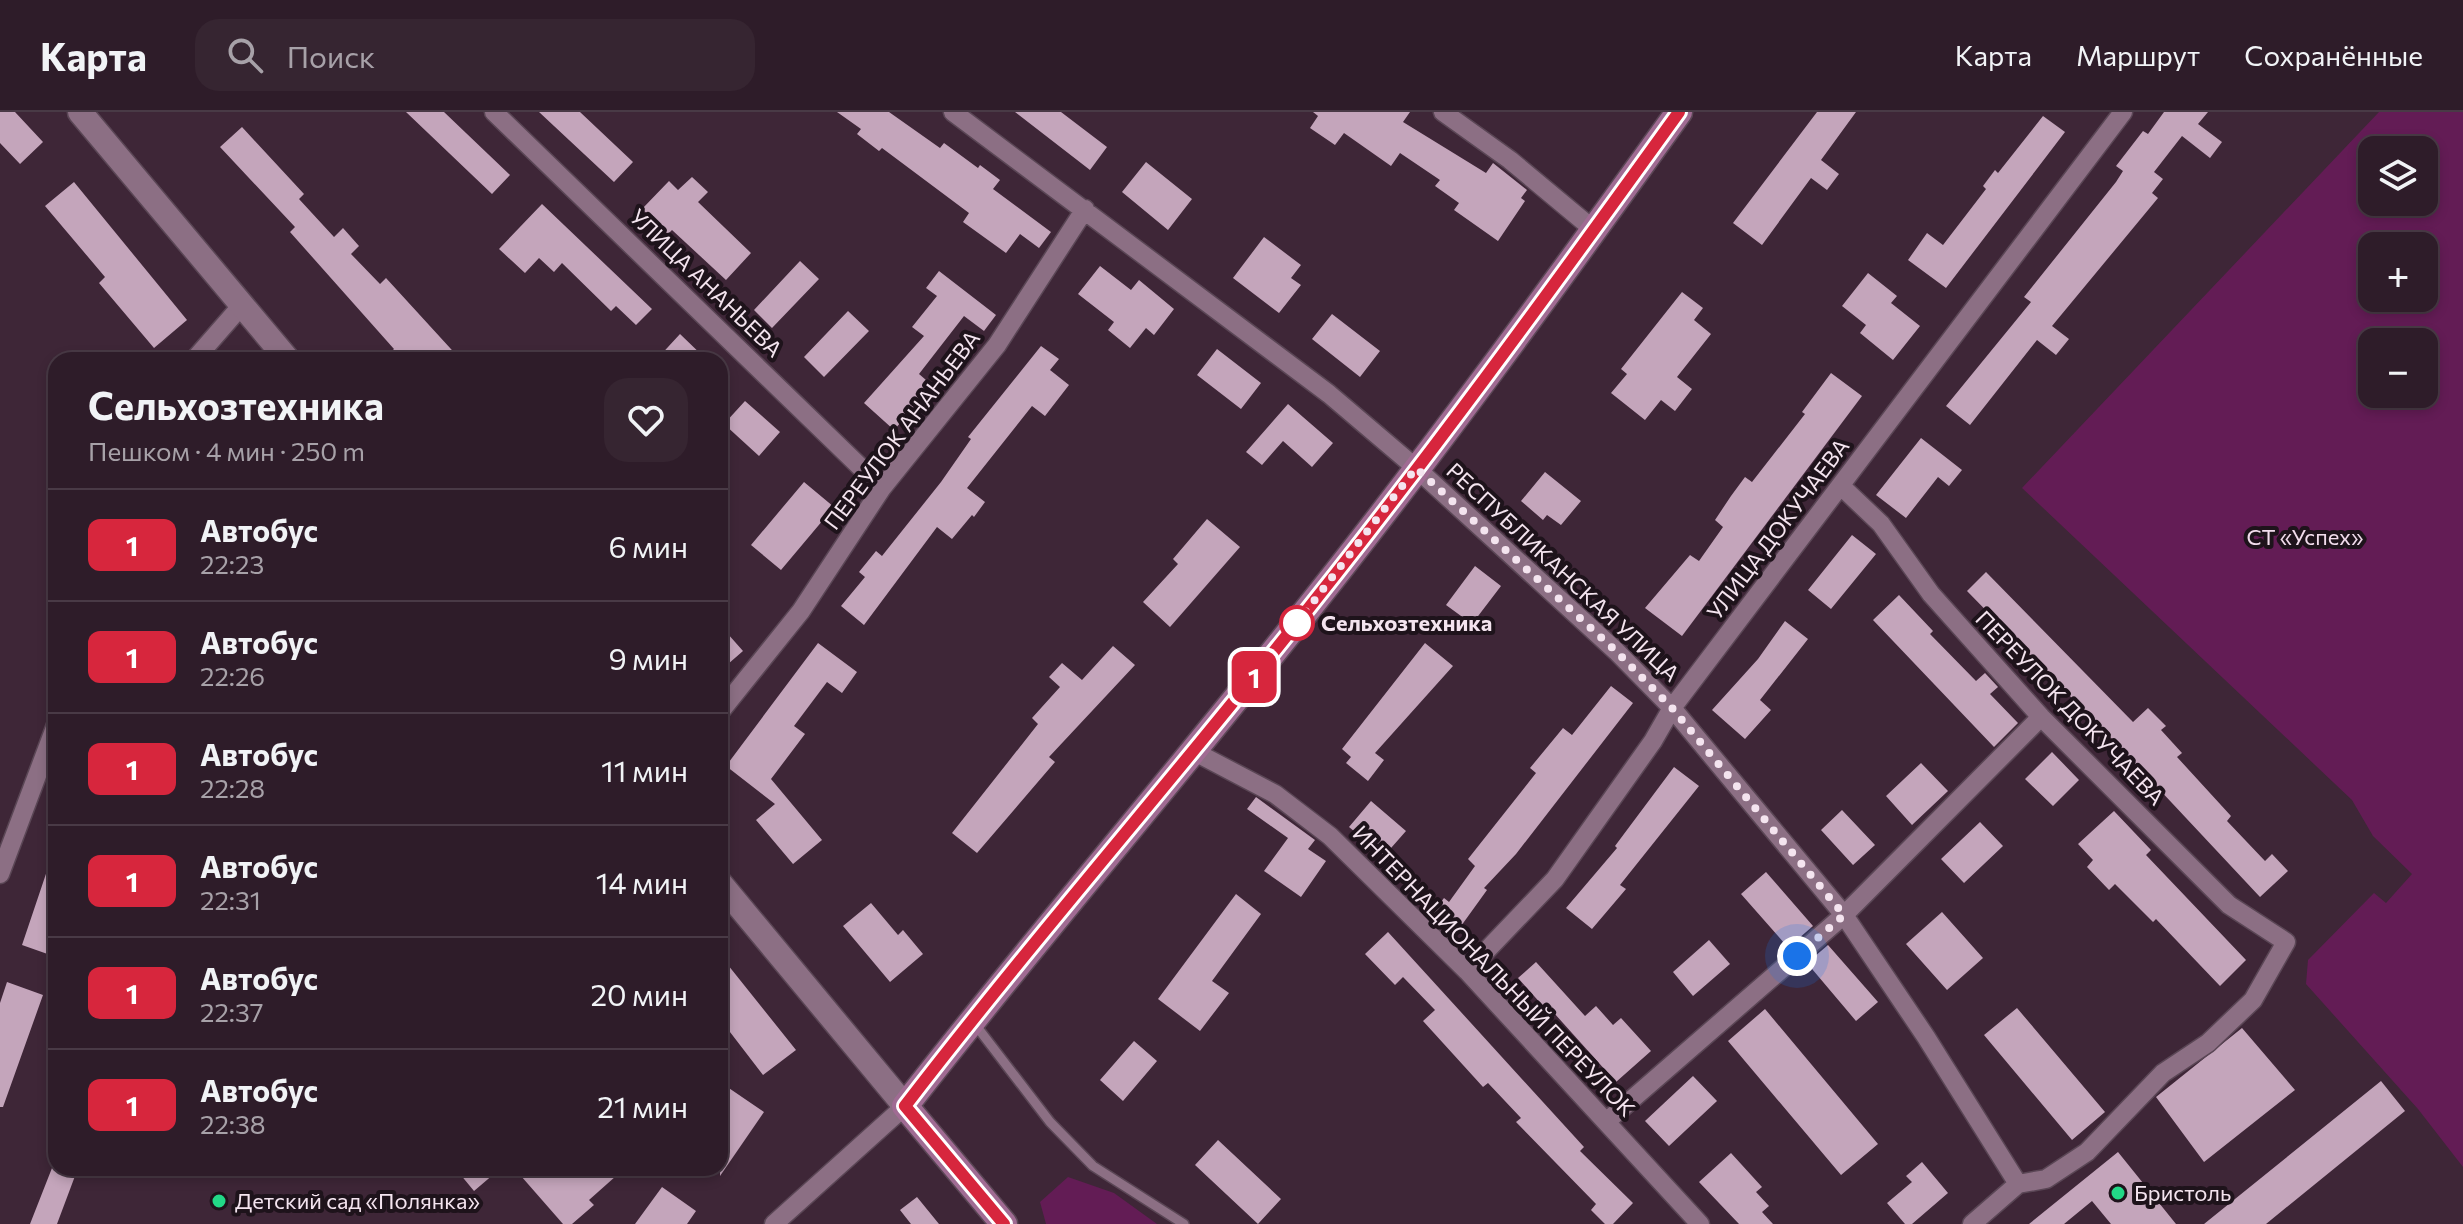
<!DOCTYPE html>
<html lang="ru">
<head>
<meta charset="utf-8">
<style>
  :root { --surface:#2e1c29; --page:#362531; --text:#f1f3f6; --muted:#a7a1a8; --line:#493a46 }
  body { margin:0; font-family:Commissioner,sans-serif; background:var(--page); color:var(--text); height:100vh; display:flex; flex-direction:column; font-size:30px; white-space:nowrap }
  * { box-sizing:border-box; margin:0 }
  p { font-size:26px; color:var(--muted) }
  .icon { flex:none; width:44px; height:44px; fill:none; stroke:currentColor; stroke-width:2; stroke-linecap:round; stroke-linejoin:round }
  .map { position:relative; flex:1; overflow:hidden }
  .sheet { position:absolute; left:48px; top:240px; width:680px; height:824px; display:flex; flex-direction:column; background:var(--surface); border-radius:24px; box-shadow:0 4px 12px #0003,0 0 0 2px var(--line) }
  .sheet>* { flex:none }
  .badge { padding:0 16px; border-radius:12px; font-size:28px; line-height:52px }
  .buttons { position:absolute; left:2358px; top:24px; display:grid; gap:16px }
  .buttons a { display:grid; place-items:center; width:80px; height:80px; border-radius:16px; background:var(--surface); box-shadow:0 4px 12px #0003,0 0 0 2px var(--line); font-size:40px }
  .you { position:absolute; width:40px; height:40px; margin:-20px; border:6px solid #fff; border-radius:50%; background:#1a73e8; box-shadow:0 0 0 12px #1a73e833 }
  .map>.badge { position:absolute; translate:-50% -50%; box-shadow:0 0 0 4px #fff }
  .round { display:grid; place-items:center; flex:none; width:84px; height:84px; border-radius:24px; background:var(--page) }
  .headline { display:flex; align-items:center; justify-content:space-between; height:136px; padding:0 40px }
  h1 { font-size:38px; font-weight:700; line-height:60px }
  ul { padding:0; list-style:none }
  li { display:flex; align-items:center; gap:24px; height:112px; padding:0 40px; border-top:2px solid var(--line) }
  li div { flex:1 }
  li b { display:block; font-size:30px }
  li em { font-style:normal }
  li .badge { min-width:88px; font-weight:700; text-align:center }
  header { display:flex; align-items:center; gap:48px; box-sizing:border-box; height:112px; padding:0 40px; background:var(--surface); border-bottom:2px solid var(--line) }
  header strong { font-size:38px }
  nav { display:flex; gap:44px; margin-inline-start:auto; font-size:28px }
  .search { width:560px; height:72px; background:var(--page); display:flex; align-items:center; gap:20px; box-sizing:border-box; padding:0 28px; border-radius:24px; color:var(--muted); font-size:30px }
  .map>svg:first-child { display:block }
</style>
</head>
<body>
<header>
<strong>Карта</strong>
<div class="search"><svg class="icon" aria-label="search" viewBox="0 0 24 24"><circle cx="10" cy="10" r="6"/><path d="M15 15l6 6"/></svg>Поиск</div>
<nav><a>Карта</a><a>Маршрут</a><a>Сохранённые</a></nav>
</header>
<div class="map">
<svg width="2463" height="1112" viewBox="0 0 2463 1112">
  <rect width="100%" height="100%" fill="#3e2637"/>
  <!-- green -->
  <path fill="#631c55" fill-rule="evenodd" d="M2379 0H2463V1055L2418 997 2306 872 2308 848 2374 781 2386 791 2412 762 2373 724 2352 688 2022 376ZM2372 38H2424V90H2372ZM2372 134H2424V186H2372ZM2372 230H2424V282H2372Z
    M1068 1065 1114 1081 1157 1112H1046L1040 1090Z"/>
  <!-- building -->
  <path fill="#c4a5bb" d="M0 0H15L43 30 20 52 0 31Z
    M406 0H444L510 63 492 82Z
    M539 0H580L633 50 614 70Z
    M837 0H889L940 36 944 31 978 56 980 53 1000 68 993 77 1051 120 1039 136 1020 122 1006 141 963 110 969 101 882 36 879 39 857 22 861 17Z
    M1015 0H1061L1107 35 1090 58Z
    M1313 0H1410L1403 10 1486 61 1493 51 1527 78 1521 86 1525 89 1498 129 1454 98 1459 91 1435 74 1440 68 1400 41 1391 54 1344 21 1335 33 1310 16 1318 4Z
    M1817 0H1856L1821 48 1839 62 1827 78 1811 66 1762 133 1733 111Z
    M2164 0H2208L2198 12 2222 30 2210 46 2182 24 2154 60 2163 67 2152 81 2158 86 2052 214 2069 227 2056 243 2037 228 1970 313 1946 294 2031 190 2024 185 2116 70 2123 59 2116 54 2143 19 2148 22Z
    M2043 4 2065 20 1946 176 1908 148 1927 121 1943 133 1986 77 1983 74 1995 58 1998 61Z
    M242 15 304 82 299 87 334 125 343 116 359 134 351 142 380 172 386 166 461 248H383L394 237 290 120 295 115 220 35Z
    M1146 50 1192 87 1168 118 1122 80Z
    M692 65 708 80 698 90 751 141 726 168 672 118 668 122 642 97 669 69 678 78Z
    M74 70 187 208 154 236 99 171 105 165 45 94Z
    M542 92 652 197 636 213 616 194 611 199 562 151 554 160 539 146 525 161 499 137Z
    M1264 125 1301 153 1291 166 1301 173 1279 201 1233 166Z
    M800 149 819 167 772 216 754 198Z
    M1100 154 1131 178 1139 168 1174 197 1154 223 1146 216 1130 236 1108 218 1114 210 1078 182Z
    M939 159 996 203 984 219 964 204 919 262 933 274 894 318 864 291 924 224 912 215 937 184 926 176Z
    M1868 161 1897 184 1891 191 1920 214 1893 248 1860 221 1866 213 1842 194Z
    M1682 180 1703 196 1694 208 1711 222 1677 265 1692 277 1675 299 1661 288 1645 308 1611 281 1627 262 1621 257Z
    M848 199 869 219 824 265 804 245Z
    M1332 202 1380 239 1360 265 1312 227Z
    M680 222 707 248H656Z
    M1041 234 1059 247 1050 258 1069 273 1045 304 1032 294 967 376 985 390 974 405 972 403 952 427 937 415 864 513 841 494 865 465 859 460 876 439 882 444 941 370 971 327 968 325Z
    M1217 237 1261 271 1241 297 1197 263Z
    M1831 261 1862 284 1682 524 1645 496 1690 443 1699 449 1723 415 1715 408 1731 384 1745 365 1752 370 1805 302 1802 300Z
    M745 289 780 320 759 344 724 312Z
    M1288 292 1333 331 1312 355 1283 329 1262 353 1246 340Z
    M1921 326 1962 358 1949 374 1938 365 1906 406 1876 383Z
    M1545 360 1581 389 1561 413 1547 403 1543 408 1521 389Z
    M804 370 834 395 781 458 751 433Z
    M1207 407 1240 435 1170 515 1143 490 1178 452 1173 447Z
    M1852 423 1876 442 1831 497 1808 478Z
    M1475 454 1501 474 1472 512 1446 493Z
    M1986 460 2133 610 2148 596 2166 614 2161 618 2182 641 2177 645 2231 704 2227 709 2265 749 2272 742 2288 759 2260 785 2113 628 1967 479Z
    M1899 483 1933 519 1930 522 1976 569 1985 561 1998 575 1990 582 2018 611 1994 635 1873 508Z
    M1785 509 1808 527 1760 588 1771 598 1745 627 1712 598 1758 547Z
    M720 513 743 539 720 559Z
    M818 531 857 560 842 581 827 570 794 614 805 622 771 667 822 728 793 752 756 708 775 692 726 654Z
    M1425 531 1453 554 1375 641 1384 648 1368 669 1346 651 1351 645 1342 637Z
    M1113 534 1135 553 1049 645 1055 650 977 741 952 721 1038 612 1032 606 1060 575 1049 565 1062 551 1082 568Z
    M1611 574 1633 591 1516 742 1484 776 1487 778 1456 821 1431 803 1444 786 1449 790 1475 754 1468 747 1536 661 1530 656 1563 616 1572 623Z
    M2052 640 2079 668 2053 694 2025 667Z
    M1921 651 1948 679 1912 713 1886 684Z
    M1674 655 1699 674 1620 773 1626 777 1592 817 1566 796 1617 736 1615 734Z
    M1256 685 1315 728 1308 737 1326 749 1301 785 1264 759 1288 726 1247 697Z
    M1371 689 1406 719 1384 744 1349 715Z
    M1842 698 1875 733 1853 753 1821 718Z
    M2114 699 2151 738 2146 743 2246 848 2220 874 2156 807 2153 810 2115 772 2109 778 2087 755 2093 748 2078 732Z
    M1980 710 2003 734 1964 771 1941 747Z
    M53 741 56 742V845L22 833Z
    M1766 760 1813 814 1791 833 1788 829 1785 832 1741 782Z
    M1236 782 1261 802 1212 869 1229 881 1200 919 1158 887Z
    M871 791 898 823 903 818 923 842 890 870 843 814Z
    M1942 800 1983 846 1947 878 1906 832Z
    M1388 820 1584 1035 1580 1039 1633 1091 1613 1112H1605L1591 1098 1596 1092 1516 1010 1521 1006 1488 971 1483 975 1423 909 1435 898 1403 865 1395 873 1365 842Z
    M1709 828 1730 852 1693 884 1673 860Z
    M1828 833 1878 890 1856 909 1807 851Z
    M720 843 796 938 763 963 720 907Z
    M1536 850 1585 904 1596 894 1613 913 1621 906 1651 939 1616 970 1554 901 1551 903 1518 866Z
    M7 870 43 883 3 995H0V891Z
    M2017 896 2105 1000 2072 1028 1984 923Z
    M1765 897 1878 1032 1841 1063 1728 929Z
    M2242 916 2295 978 2204 1050 2156 985Z
    M1134 929 1157 949 1123 989 1100 968Z
    M1693 964 1717 989 1669 1034 1645 1009Z
    M2381 969 2405 999 2266 1112H2204Z
    M720 970 764 1000 720 1064Z
    M1218 1028 1281 1087 1258 1112 1195 1053Z
    M2118 1040 2176 1112H2111L2092 1089 2064 1112H2029Z
    M1731 1041 1762 1075 1756 1080 1769 1094 1762 1100 1773 1112H1739L1699 1070Z
    M1922 1050 1948 1081 1912 1112H1905L1887 1091 1912 1070 1906 1064Z
    M52 1056H78L57 1112H30Z
    M455 1056H501L474 1079Z
    M514 1056H625L589 1088 594 1093 572 1112H563Z
    M662 1075 696 1099 687 1112H635Z
    M917 1085 939 1112H911L900 1098Z"/>
  <g fill="none" stroke-linecap="round" stroke-linejoin="round">
    <defs>
      <path id="service" d="M974 911 1050 1010 1093 1054 1184 1112"/>
      <path id="minor" d="M494 0 882 376
        M953 0 1329 282 1416 356 1616 539 1672 596 1844 803 1926 925 2018 1072
        M1443 0 1510 48 1594 118
        M194 248 242 193
        M1841 374 1881 412 1931 482 2041 605 2229 793 2286 830 2253 888 2208 931 2163 961 2087 1040 2046 1067 2018 1072 1972 1112
        M720 600 801 499 882 376 997 233 1085 97
        M1193 639 1275 682 1330 724 1467 859 1700 1112
        M0 762 56 613
        M1467 859 1555 767 1653 629 1672 596 2123 0
        M1607 1009 1844 803 2041 605
        M774 1112 905 994"/>
      <path id="tertiary" d="M80 0 288 248
        M720 771 905 994"/>
      <path id="secondary" d="M1004 1112 905 994C1028 836 1159 684 1284 527 1422 356 1551 178 1679 0"/>
    </defs>
    <!-- service casing -->
    <use href="#service" stroke="#5a4655" stroke-width="12"/>
    <!-- minor casing -->
    <use href="#minor" stroke="#5a4655" stroke-width="21"/>
    <!-- tertiary casing -->
    <use href="#tertiary" stroke="#5a4655" stroke-width="27"/>
    <!-- secondary casing -->
    <use href="#secondary" stroke="#5a4655" stroke-width="29"/>
    <!-- service -->
    <use href="#service" stroke="#8c6f84" stroke-width="9"/>
    <!-- minor -->
    <use href="#minor" stroke="#8c6f84" stroke-width="18"/>
    <!-- tertiary -->
    <use href="#tertiary" stroke="#8c6f84" stroke-width="24"/>
    <!-- secondary -->
    <use href="#secondary" stroke="#a06b93" stroke-width="26"/>
  </g>
  <g fill="none" stroke-linecap="round" stroke-linejoin="round">
    <defs>
      <path id="line" d="M1004 1112 905 994C1027 835 1159 684 1284 527 1422 356 1551 178 1679 0"/>
    </defs>
    <!-- line casing -->
    <use href="#line" stroke="#fff" stroke-width="18"/>
    <!-- line -->
    <use href="#line" stroke="#d7263d" stroke-width="12"/>
    <!-- walk -->
    <path stroke="#f4e4ef" stroke-width="8" stroke-dasharray="0 14.4" d="M1297 511 1416 356 1616 539 1672 596 1844 803 1797 844"/>
  </g>
  <!-- markers -->
  <circle fill="#fff" stroke="#d7263d" stroke-width="4" cx="1297" cy="511" r="16"/>
  <g fill="#22d887" stroke="#1e131b" stroke-width="3">
    <circle cx="2118" cy="1081" r="8"/>
    <circle cx="219" cy="1089" r="8"/>
  </g>
  <g text-anchor="middle" stroke-width="8" stroke-linejoin="round" paint-order="stroke">
    <!-- street labels -->
    <g font-size="22" fill="#f4e4ef" stroke="#1e131b">
      <text transform="translate(706 171) rotate(44)" y="8">УЛИЦА АНАНЬЕВА</text>
      <text transform="translate(902 318) rotate(-53)" y="8">ПЕРЕУЛОК АНАНЬЕВА</text>
      <text transform="translate(1778 417) rotate(-53)" y="8">УЛИЦА ДОКУЧАЕВА</text>
      <text transform="translate(1563 460) rotate(43)" y="8">РЕСПУБЛИКАНСКАЯ УЛИЦА</text>
      <text transform="translate(2070 596) rotate(46)" y="8">ПЕРЕУЛОК ДОКУЧАЕВА</text>
      <text transform="translate(1494 859) rotate(46)" y="8">ИНТЕРНАЦИОНАЛЬНЫЙ ПЕРЕУЛОК</text>
    </g>
    <!-- park labels -->
    <g font-size="22" fill="#f2dcec" stroke="#1e131b">
      <text x="2305" y="433">СТ «Успех»</text>
    </g>
    <!-- stop labels -->
    <g font-size="22" font-weight="bold" fill="#f4e4ef" stroke="#1e131b" text-anchor="start">
      <text x="1321" y="519">Сельхозтехника</text>
    </g>
    <!-- poi labels -->
    <g font-size="22" fill="#f4e4ef" stroke="#1e131b" text-anchor="start">
      <text x="2134" y="1089">Бристоль</text>
      <text x="235" y="1097">Детский сад «Полянка»</text>
    </g>
  </g>
</svg>
<div class="buttons">
<a><svg class="icon" aria-label="layers" viewBox="0 0 24 24"><path d="M12 4l9 5-9 5-9-5zM3 14l9 5 9-5"/></svg></a>
<a>+</a>
<a>−</a>
</div>
<div class="you" style="left:1797px;top:844px"></div>
<b class="badge" style="left:1254px;top:565px;background:#d7263d;color:#fff">1</b>
<section class="sheet">
<div class="headline"><div><h1>Сельхозтехника</h1><p>Пешком · 4 мин · 250 m</p></div><a class="round"><svg class="icon" aria-label="heart" viewBox="0 0 24 24"><path d="M12 20l-8-8c-3-5 5-10 8-4 3-6 11-1 8 4z"/></svg></a></div>
<ul>
<li><span class="badge" style="background:#d7263d;color:#fff">1</span><div><b>Автобус</b><p>22:23</p></div><em>6 мин</em></li>
<li><span class="badge" style="background:#d7263d;color:#fff">1</span><div><b>Автобус</b><p>22:26</p></div><em>9 мин</em></li>
<li><span class="badge" style="background:#d7263d;color:#fff">1</span><div><b>Автобус</b><p>22:28</p></div><em>11 мин</em></li>
<li><span class="badge" style="background:#d7263d;color:#fff">1</span><div><b>Автобус</b><p>22:31</p></div><em>14 мин</em></li>
<li><span class="badge" style="background:#d7263d;color:#fff">1</span><div><b>Автобус</b><p>22:37</p></div><em>20 мин</em></li>
<li><span class="badge" style="background:#d7263d;color:#fff">1</span><div><b>Автобус</b><p>22:38</p></div><em>21 мин</em></li>
</ul>
</section>
</div>
</body>
</html>
